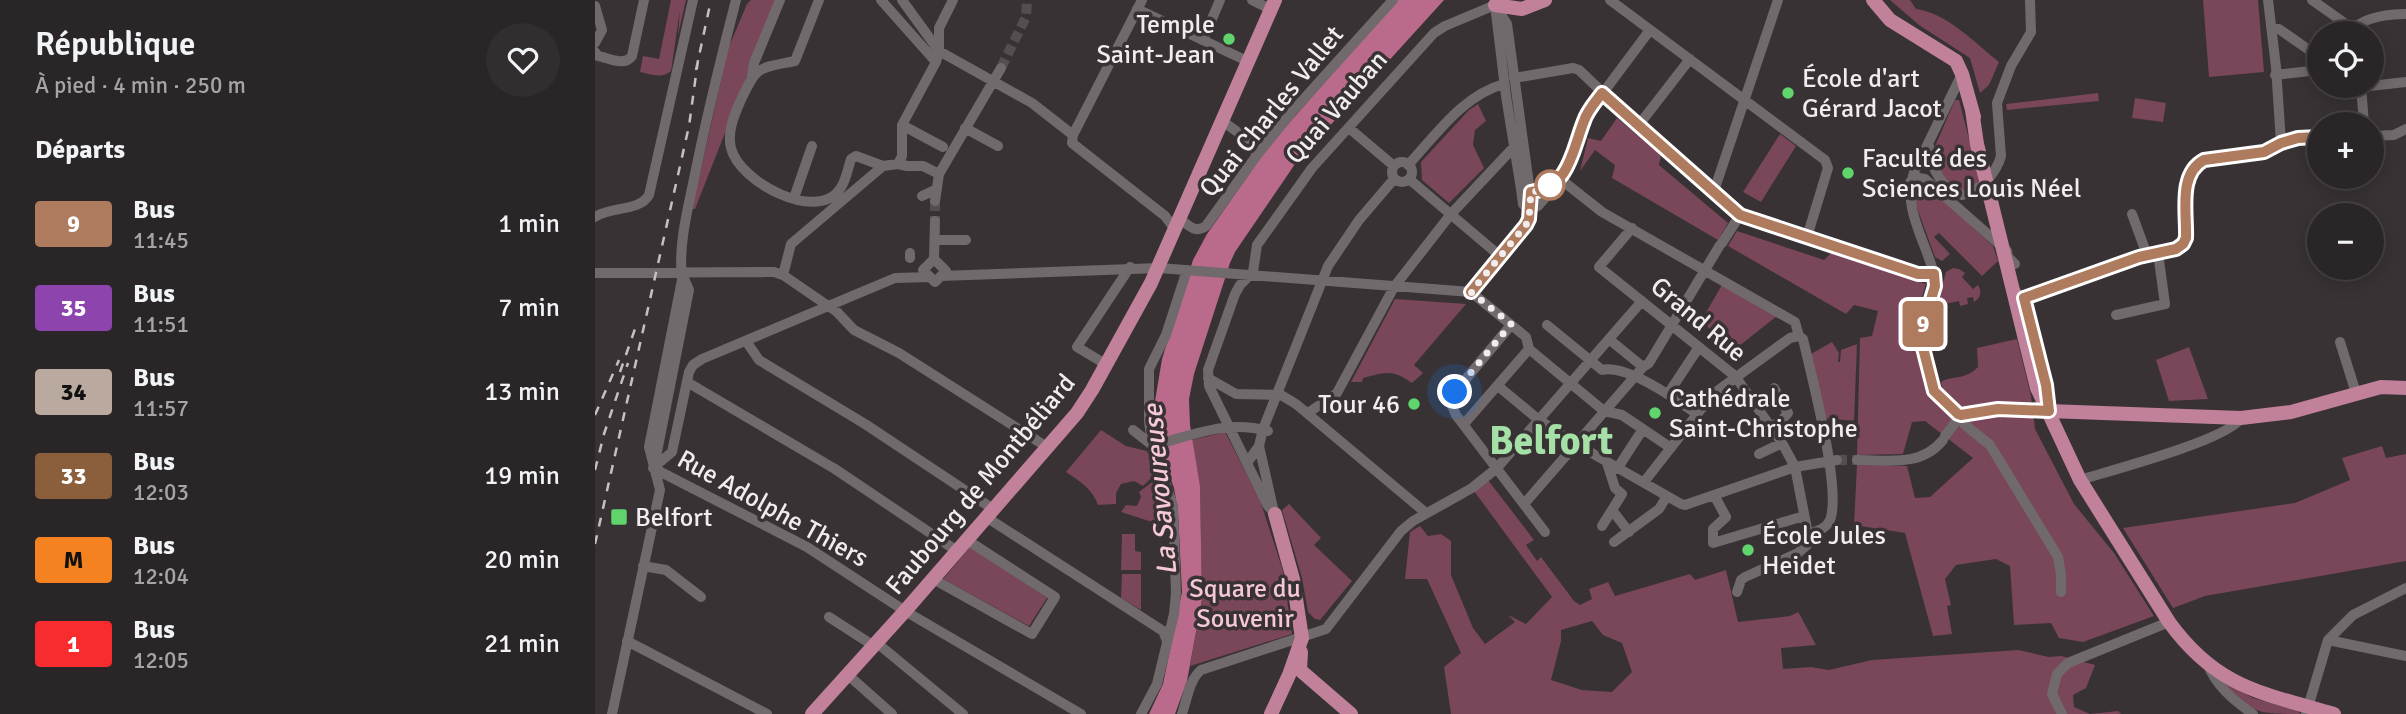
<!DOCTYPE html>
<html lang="fr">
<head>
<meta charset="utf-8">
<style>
  :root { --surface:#2a2627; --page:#322e2f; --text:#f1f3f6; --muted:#a5a5a7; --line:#464344 }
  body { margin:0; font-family:Signika,sans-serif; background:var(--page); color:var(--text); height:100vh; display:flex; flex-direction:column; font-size:26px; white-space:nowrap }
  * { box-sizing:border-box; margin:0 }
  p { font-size:23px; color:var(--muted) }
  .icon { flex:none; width:38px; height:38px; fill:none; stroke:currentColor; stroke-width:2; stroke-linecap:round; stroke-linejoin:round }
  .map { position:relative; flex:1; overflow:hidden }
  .panel { display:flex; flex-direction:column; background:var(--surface); width:595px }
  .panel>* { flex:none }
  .badge { padding:0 14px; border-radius:5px; font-size:24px; line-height:46px }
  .tools { position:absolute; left:1712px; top:21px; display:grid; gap:14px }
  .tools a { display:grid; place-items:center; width:77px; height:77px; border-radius:50%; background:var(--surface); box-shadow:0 4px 18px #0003,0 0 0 2px var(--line); font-size:35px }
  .you { position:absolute; width:35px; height:35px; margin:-18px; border:5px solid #fff; border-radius:50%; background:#1a73e8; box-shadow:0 0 0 10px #1a73e833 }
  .map>.badge { position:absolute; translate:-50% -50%; box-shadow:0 0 0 4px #fff }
  h2 { padding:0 35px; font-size:26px; line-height:63px }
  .round { display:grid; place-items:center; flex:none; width:74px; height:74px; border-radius:37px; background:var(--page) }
  .headline { display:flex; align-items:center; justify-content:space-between; height:119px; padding:0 35px }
  h1 { font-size:33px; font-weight:600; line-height:52px }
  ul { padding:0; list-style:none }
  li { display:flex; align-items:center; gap:21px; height:84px; padding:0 35px }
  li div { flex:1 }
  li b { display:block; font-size:26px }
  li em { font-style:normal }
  li .badge { min-width:77px; font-weight:700; text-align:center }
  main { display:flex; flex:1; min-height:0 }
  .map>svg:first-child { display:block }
</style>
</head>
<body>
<main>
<section class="panel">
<div class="headline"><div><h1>République</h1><p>À pied · 4 min · 250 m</p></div><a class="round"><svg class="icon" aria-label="heart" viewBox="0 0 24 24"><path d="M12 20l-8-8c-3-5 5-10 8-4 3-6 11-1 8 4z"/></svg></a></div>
<h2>Départs</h2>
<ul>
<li><span class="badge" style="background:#ae7b5e;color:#fff">9</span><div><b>Bus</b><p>11:45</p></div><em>1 min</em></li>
<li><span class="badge" style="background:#8e44ad;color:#fff">35</span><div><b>Bus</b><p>11:51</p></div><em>7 min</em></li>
<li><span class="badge" style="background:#baa99e;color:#111">34</span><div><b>Bus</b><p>11:57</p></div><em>13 min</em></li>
<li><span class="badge" style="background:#8b5e3c;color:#fff">33</span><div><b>Bus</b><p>12:03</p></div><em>19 min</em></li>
<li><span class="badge" style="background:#f58220;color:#111">M</span><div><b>Bus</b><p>12:04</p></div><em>20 min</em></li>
<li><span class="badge" style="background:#f82b2f;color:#fff">1</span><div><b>Bus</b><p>12:05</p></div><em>21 min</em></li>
</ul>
</section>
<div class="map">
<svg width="1811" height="714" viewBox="0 0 1811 714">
  <rect width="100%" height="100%" fill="#383234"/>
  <!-- green -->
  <path fill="#79465a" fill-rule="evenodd" d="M76 0H91L83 35 85 10 76 71C67 79 55 74 45 72L48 56 64 59Z
    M156 0H180L171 29 100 209H97L133 49 152 4Z
    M1295 0H1315L1321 9C1352 13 1380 43 1404 62L1394 85 1385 93 1375 58 1324 25Z
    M1608 0H1663L1669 72 1614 77Z
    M1503 93 1504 101 1412 110 1411 104Z
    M1540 98 1571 103 1568 122 1537 118Z
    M1360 100H1364L1384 177 1382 184 1366 192 1344 173 1338 151Z
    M883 104 891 121 880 130 878 145 889 168 854 203 827 180 826 162 874 110Z
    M1022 118 1066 155 1064 165 1133 223 1123 240 1017 178 1020 165 1000 150 985 171 993 138 1006 141Z
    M1185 134 1201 146 1166 202 1148 192Z
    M1327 185 1333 187 1330 191 1340 200 1344 196 1398 246 1403 261 1387 276 1344 233 1339 237 1355 254 1347 261 1340 257 1321 205 1320 188Z
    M1142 231 1229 260 1237 252 1331 284 1312 346 1323 350 1334 398 1345 395 1347 390 1346 382C1357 375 1369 381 1383 367L1382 348 1422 339 1436 396 1440 429 1479 504 1519 553 1559 616 1488 642 1464 638 1456 623 1419 625 1415 566 1401 559 1361 565 1350 579 1356 605 1352 606 1357 634 1338 636 1310 533 1259 525 1262 465 1312 466 1320 498 1335 497 1378 458 1330 421 1317 422 1308 454 1262 455 1265 338 1277 336 1283 311 1259 305 1251 314 1133 246Z
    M1358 268 1364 269 1370 273 1367 277 1378 289 1383 285C1387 292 1386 298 1379 302L1378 297 1372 298 1373 304 1365 306 1364 301 1345 305 1346 311 1340 310 1351 272Z
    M1127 285 1182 316 1139 350 1106 321Z
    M800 299 871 304 819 365 828 373 817 383C797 369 791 372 768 378L767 382H756Z
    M1237 342 1244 353 1243 362H1245L1246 350 1262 344 1259 421 1230 418 1216 354Z
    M1594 347 1613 399 1574 401 1561 360Z
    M506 430 531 446 552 451 562 472 548 486 539 481 526 484 521 493V504L503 505C497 488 484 481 471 472Z
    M630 432 665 500 688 571 697 634 595 666 607 599 605 486 597 440Z
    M1787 446 1791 458 1811 454V561L1610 596 1578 608 1528 528 1700 503 1755 480 1747 458Z
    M564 477 574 509 557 522 526 512 531 505 542 506 546 497 544 492Z
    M893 480 939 540 931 545 942 561 946 557 979 601 985 605 997 599 994 589 1013 582 1020 596 1095 574 1100 580 1131 570 1143 622 1195 616 1203 612 1205 615 1221 645 1186 648 1188 669 1216 667 1234 670 1277 660 1423 650 1454 657 1466 656 1500 665 1491 688 1478 695 1479 707 1495 714 1523 711 1526 714H856L849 667 866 653 832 579H810L815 532 825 526 833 536 846 534 856 541V575L878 628 890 644 920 622 913 615 931 624 957 597 879 491ZM997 621 1008 635 1027 643 1037 672 1017 692 987 690 956 680 966 641V630Z
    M694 504 726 538 719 545 757 581 725 620 720 619 713 612 707 578 687 510Z
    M527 534H540V551L546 552V570H526Z
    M375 547 452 598 434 626 348 579Z
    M527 574H546V610L526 598Z
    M1627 682 1658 698 1703 711 1706 714C1662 714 1658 714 1627 682Z"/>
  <!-- water -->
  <path fill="#ba6a8a" d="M802 0H849L700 164 640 252 635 263 599 374 594 399 595 425 605 486 607 599 592 681 580 714H554L568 684 587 592 583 512 579 488 562 441 560 401 567 359 598 260 612 234 674 146Z"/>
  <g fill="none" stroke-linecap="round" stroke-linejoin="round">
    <!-- minor-tunnel -->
    <path stroke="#544e50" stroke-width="10" stroke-dasharray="10 5" stroke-linecap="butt" d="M406 68 431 17 432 0
      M340 201V221
      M1242 460H1262"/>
    <!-- minor -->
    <path stroke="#716a6c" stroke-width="10" d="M224 0 200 61C162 69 162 65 145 102 139 116 132 132 136 148 144 182 222 223 245 189 251 181 253 168 256 159L261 156 288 166
      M286 0 341 62
      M307 0 344 51 437 103 478 135
      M547 0 478 135 477 143 570 216 579 228
      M657 0 675 9
      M1015 0 1230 160 1233 168 1212 237
      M1673 0 1681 67 1686 143
      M1717 0 1758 29
      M900 5 911 96 926 189 928 204 934 211
      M0 6 7 30 0 43
      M542 9 652 61
      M1676 27 1684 29 1724 57
      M1758 29C1770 17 1794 14 1811 14
      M608 40 625 0
      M0 52 3 56C14 58 29 67 37 56L49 0
      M1680 75 1724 70
      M157 76 159 63 185 0
      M919 78 978 68 984 70 1043 126 1145 215 1323 274H1339
      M1766 86 1769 124
      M1766 87 1811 82
      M626 120 652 139 662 155
      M307 125 348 147
      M1043 126 1095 59
      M370 128 403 146
      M754 128 799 166
      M1776 136 1799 135 1811 129
      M1334 146C1335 166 1346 189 1367 195 1384 193 1402 172 1406 156L1402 103 1416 66 1436 32 1435 0
      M797 172a10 10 0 1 1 20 0a10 10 0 1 1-20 0Z
      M303 164 312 166H328L344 174
      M813 165C841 135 868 95 909 84
      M288 166 303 164 307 156V125L341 62 344 51V28L358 0
      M964 178 1007 212 1200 322 1204 336 1208 339C1216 374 1247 490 1235 520 1231 529 1222 531 1213 534
      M814 179 905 256
      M1315 182 1324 178 1330 179 1412 251 1413 257 1420 264
      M1119 191 1183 0
      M327 196 342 189
      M199 198 217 146
      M340 201 344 174 406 68
      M934 211 943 206 957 190 975 164 990 117 1055 30
      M1537 214 1552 255
      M0 217C16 206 44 212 54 195L98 0
      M584 218C593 225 600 234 611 226L662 155 696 113 798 0
      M1037 228 1004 267 1140 376 1187 443 1200 467 1213 534 1212 545 1203 553 1150 577 1146 580 1142 592
      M340 240H371
      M1127 243 1145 215
      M315 258V253
      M339 259 351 271 340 282 328 270Z
      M339 259 340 221
      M0 273 179 272 188 275 242 312 259 330 304 353 452 447
      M188 275 196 244 288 166
      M346 276 564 268 876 292
      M1417 287 1424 295 1429 298 1544 257 1582 249 1588 244 1591 238C1591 212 1583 174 1609 160L1669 152 1686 143 1703 138 1724 137
      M876 292 931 225 936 199 912 24 900 5
      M876 292 931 337 934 349
      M1521 315 1570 304 1563 253
      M916 325 860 392 855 401 861 415 950 532
      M952 325 1007 370C1032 364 1082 400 1102 414
      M1015 340 1048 367
      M151 341 164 360 270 424 398 509
      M1745 342 1761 393
      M934 349 1009 411 1027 415 1076 448
      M512 365 482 347 535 267
      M613 378 641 394 686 395 701 404 831 513
      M92 382 240 469 362 551
      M903 386 944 420 981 444 1086 504 1090 505 1200 467 1242 460
      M1073 394 1104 347
      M713 413 742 393 799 287 856 214 919 147
      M1366 415 1344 398 1339 392 1325 336 1340 286V278C1332 242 1305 207 1320 170L1367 74
      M1366 415 1369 424 1395 445 1463 557 1466 574V592
      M869 424 934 349
      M1176 427 1187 420 1193 413 1179 388
      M538 430 557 445
      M1350 436 1366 415 1403 409 1453 411
      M563 444C601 434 633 420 673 431
      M664 446 678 508
      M1164 454 1187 443
      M1262 460C1294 460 1326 467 1348 440
      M60 462 94 290 88 276
      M652 463 664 446 668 429 733 266 764 220 799 179
      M58 468 212 547 310 611 486 714
      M58 468 77 452 94 372 98 365 107 359 300 278 335 277
      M1022 469 1048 429
      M1485 480C1514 471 1633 440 1646 418
      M1049 482 1118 394 1195 338 1204 336
      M1119 495 1131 517 1118 529V543L1209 516
      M929 504 1048 367 1054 363 1125 245
      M1017 510 1034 532
      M680 514 673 506 614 386 613 370 640 294 645 285 658 272 662 245 717 168 839 33 850 26 900 5
      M391 517 568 631 572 641
      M1007 526 1027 494 1020 488 1012 463
      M1019 542 1064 509 1072 496
      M48 566 71 570 106 597
      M338 579 437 634 460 597 372 540
      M234 617 279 646
      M1733 640 1811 656
      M32 641 172 714
      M282 643 368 714
      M1612 663C1621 686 1638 700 1658 714
      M253 675 297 714
      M17 714 65 490 54 447 87 280C83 244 93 209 100 174 112 115 126 58 141 0
      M546 714 562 684 579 614 581 593 578 506 557 445 554 421V369L571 335 592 270
      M587 714C592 700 594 680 606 670L731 629 806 531 818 521 877 488 902 468 1047 301
      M1467 714 1457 694 1462 674 1473 663 1574 622
      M1711 714 1733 640 1758 615 1811 588"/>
    <!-- major -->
    <path stroke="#c2819a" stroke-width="14" d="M1278 0 1295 20 1361 61 1367 74 1379 117
      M900 5 927 9 950 0
      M1377 110 1382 144 1442 388 1485 480 1574 622C1622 688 1667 693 1739 714
      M1453 411 1646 418 1696 412 1786 387 1811 388
      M706 652 705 670 756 714
      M217 714 310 611 482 413 497 390 556 283 680 0
      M676 714 694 675 707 638 698 579 680 514"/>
    <!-- rail -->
    <path stroke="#c5c0c2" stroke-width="2.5" stroke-dasharray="9 9" stroke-linecap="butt" d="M101 70 116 0
      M25 372 41 326
      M0 415 24 360
      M0 470 9 434 33 363
      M0 544 94 126 103 60"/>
  </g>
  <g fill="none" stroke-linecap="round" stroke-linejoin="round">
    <defs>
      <path id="line" d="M876 292 931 225 934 219 936 192C975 187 977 151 989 121 992 111 1001 101 1007 93L1145 215 1323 274H1339L1340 286 1325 336 1339 391 1363 414 1366 415 1403 409 1454 411 1451 385 1429 298 1544 257 1581 249 1588 244 1591 238C1592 212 1583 174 1609 160L1669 152 1686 143 1703 138 1724 137"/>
    </defs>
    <!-- line casing -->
    <use href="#line" stroke="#fff" stroke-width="16"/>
    <!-- line -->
    <use href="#line" stroke="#ae7b5e" stroke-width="10"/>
    <!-- walk -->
    <path stroke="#f1edef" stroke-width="7" stroke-dasharray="0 12.6" d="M860 392 916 324 876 292 931 225 934 219 936 192 948 190 955 185"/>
  </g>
  <!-- markers -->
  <g fill="#60d56b" stroke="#383234" stroke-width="2.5">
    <circle cx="634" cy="39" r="7"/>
    <circle cx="1193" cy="93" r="7"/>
    <circle cx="1253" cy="173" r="7"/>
    <circle cx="819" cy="404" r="7"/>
    <circle cx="1060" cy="413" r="7"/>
    <rect x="15" y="508" width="18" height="18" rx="3.5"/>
    <circle cx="1153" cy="550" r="7"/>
  </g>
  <circle fill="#fff" stroke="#ae7b5e" stroke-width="3.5" cx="955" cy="185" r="14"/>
  <g text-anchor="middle" stroke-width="7" stroke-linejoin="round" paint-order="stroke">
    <!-- poi labels -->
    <g font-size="26" fill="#f1edef" stroke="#383234" text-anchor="start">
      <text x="620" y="33" text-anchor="end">Temple<tspan x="620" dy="30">Saint-Jean</tspan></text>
      <text x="1207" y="87">École d'art<tspan x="1207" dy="30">Gérard Jacot</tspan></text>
      <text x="1267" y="167">Faculté des<tspan x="1267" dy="30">Sciences Louis Néel</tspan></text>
      <text x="1074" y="407">Cathédrale<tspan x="1074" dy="30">Saint-Christophe</tspan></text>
      <text x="805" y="413" text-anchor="end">Tour 46</text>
      <text x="40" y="526">Belfort</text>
      <text x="1167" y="544">École Jules<tspan x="1167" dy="30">Heidet</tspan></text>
    </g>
    <!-- street labels -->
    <g font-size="26" fill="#f1edef" stroke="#383234">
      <text transform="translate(741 107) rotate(-49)" y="9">Quai Vauban</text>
      <text transform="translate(676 111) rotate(-51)" y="9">Quai Charles Vallet</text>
      <text transform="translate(1104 319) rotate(40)" y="9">Grand Rue</text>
      <text transform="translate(385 484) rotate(-50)" y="9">Faubourg de Montbéliard</text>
      <text transform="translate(178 508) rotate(29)" y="9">Rue Adolphe Thiers</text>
    </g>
    <!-- park labels -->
    <g font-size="26" fill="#f5c7d7" stroke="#383234">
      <text x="650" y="597">Square du<tspan x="650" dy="30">Souvenir</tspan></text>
    </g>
    <!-- water labels -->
    <g font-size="28" font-style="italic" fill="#f6c9d9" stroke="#383234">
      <text transform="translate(564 490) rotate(-95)" y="10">La Savoureuse</text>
    </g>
    <!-- town labels -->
    <g font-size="40" font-weight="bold" fill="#a5e0a6" stroke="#383234">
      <text x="956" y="454">Belfort</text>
    </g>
  </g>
</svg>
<div class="tools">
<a><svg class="icon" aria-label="locate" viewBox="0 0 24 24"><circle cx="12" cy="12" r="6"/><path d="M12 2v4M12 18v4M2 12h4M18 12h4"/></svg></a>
<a>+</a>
<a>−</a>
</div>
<div class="you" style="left:860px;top:392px"></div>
<b class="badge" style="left:1328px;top:324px;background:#ae7b5e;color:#fff">9</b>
</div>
</main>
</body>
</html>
